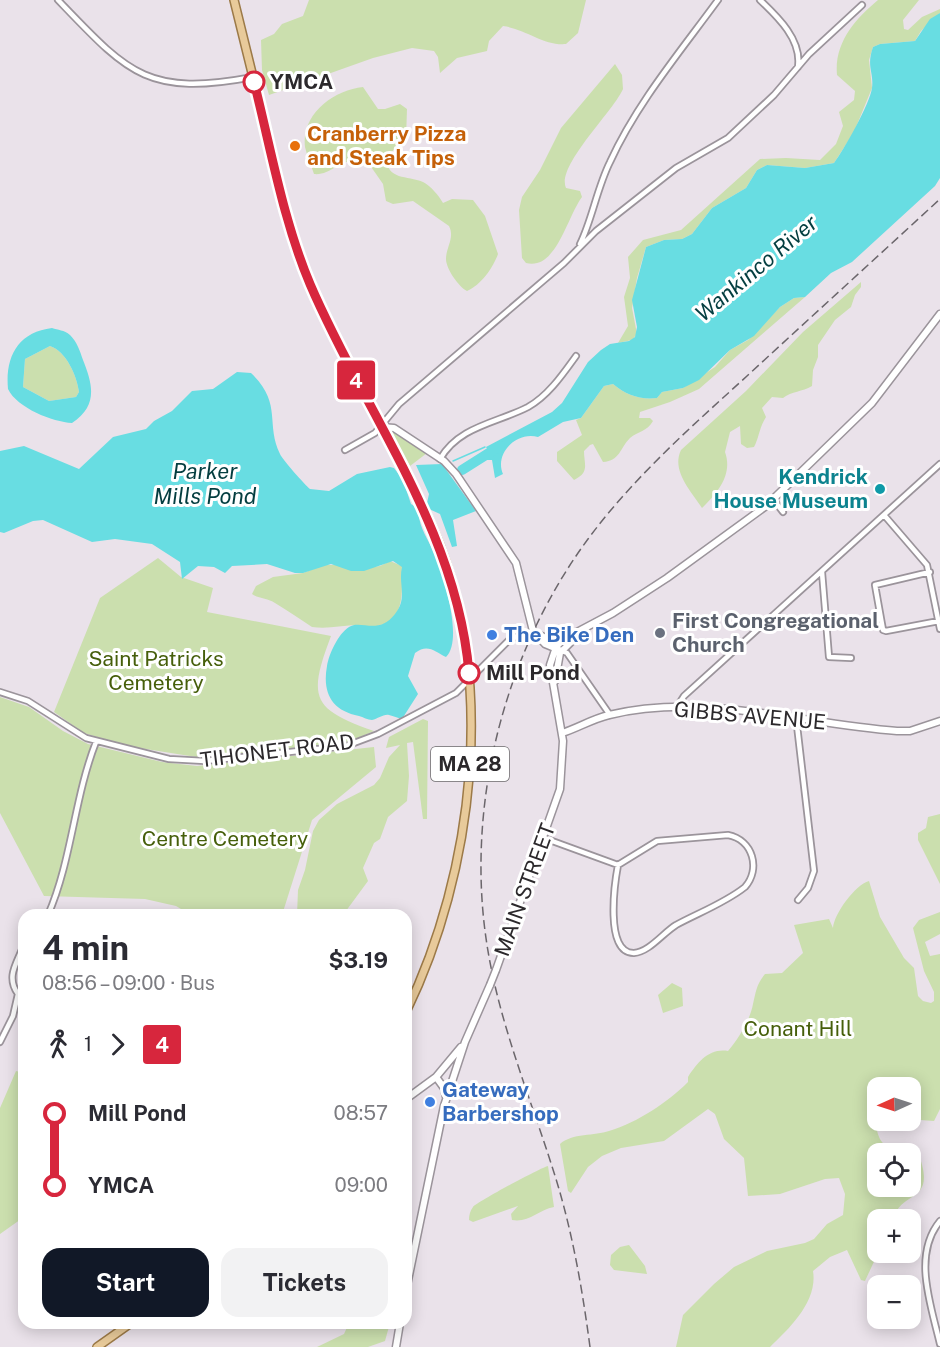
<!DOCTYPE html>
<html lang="en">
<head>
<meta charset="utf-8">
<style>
  :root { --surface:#fff; --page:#f2f2f3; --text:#2b2b33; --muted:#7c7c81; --accent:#111827 }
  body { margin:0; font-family:"Public Sans",sans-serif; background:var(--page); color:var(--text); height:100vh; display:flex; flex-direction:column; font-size:22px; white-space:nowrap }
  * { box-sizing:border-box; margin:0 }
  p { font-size:20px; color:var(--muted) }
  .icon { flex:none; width:33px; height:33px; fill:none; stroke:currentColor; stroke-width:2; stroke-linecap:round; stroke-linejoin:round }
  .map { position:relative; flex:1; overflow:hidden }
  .drawer { position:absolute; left:18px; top:909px; width:394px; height:420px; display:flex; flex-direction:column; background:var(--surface); border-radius:18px; box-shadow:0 3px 15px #0003 }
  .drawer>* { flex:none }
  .badge { padding:0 12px; border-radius:4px; font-size:21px; line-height:39px }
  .needle { width:39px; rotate:267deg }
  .fabs { position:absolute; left:867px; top:1077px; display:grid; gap:12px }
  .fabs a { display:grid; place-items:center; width:54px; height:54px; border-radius:12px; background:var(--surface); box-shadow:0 3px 15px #0003; font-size:30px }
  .map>.badge { position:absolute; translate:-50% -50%; box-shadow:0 0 0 3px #fff }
  .legs { display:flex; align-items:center; gap:9px; height:66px; padding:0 24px; font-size:20px }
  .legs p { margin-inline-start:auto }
  .summary { display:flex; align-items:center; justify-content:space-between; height:102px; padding:0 24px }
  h1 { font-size:33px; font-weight:700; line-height:45px }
  .primary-button { display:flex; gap:12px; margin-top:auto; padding:12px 24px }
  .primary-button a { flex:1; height:69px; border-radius:18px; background:var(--accent); color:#fff; font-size:24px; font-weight:700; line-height:69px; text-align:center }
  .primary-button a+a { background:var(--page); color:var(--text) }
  ul { padding:0 24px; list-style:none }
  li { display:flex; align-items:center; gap:21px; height:72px; font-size:22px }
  li i { display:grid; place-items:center; width:9px; height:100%; margin:0 8px; background:currentColor }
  li i::after { content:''; width:15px; height:15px; margin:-8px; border:4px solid; border-radius:50%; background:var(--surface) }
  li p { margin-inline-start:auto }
  li:first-child i { background:linear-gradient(#0000 50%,currentColor 0) }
  li:last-child i { background:linear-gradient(currentColor 50%,#0000 0) }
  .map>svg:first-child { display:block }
</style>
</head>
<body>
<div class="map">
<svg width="940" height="1347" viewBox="0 0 940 1347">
  <rect width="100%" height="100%" fill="#eae2ea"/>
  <!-- green -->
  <path fill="#cbdfae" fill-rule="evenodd" d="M309 0H586L578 33 566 44C544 46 526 29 503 26L489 41 487 51 457 58 440 73 438 57 434 51 412 48 373 58 269 95 262 70 261 40 274 34 282 24 303 16Z
    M878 0H919L903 20 904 29 908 30 922 17 940 9V13L921 31 915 41 880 44 873 47 869 60 872 88 854 132 834 163 805 168 767 165 757 170 746 188 712 208 692 234 682 239 664 240 646 247 637 278 632 308 637 334 632 340 618 343 628 326 624 297 630 278 628 257 643 240 681 230 760 159 786 158 820 160 836 144 843 126 839 112 854 100 855 91 837 75C834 43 855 19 878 0Z
    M615 64 622 75 623 89C613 112 556 166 566 188L580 191 582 197C567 217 556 271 526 263L522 258 519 210 522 197 540 170 561 128Z
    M363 87 378 109H385L400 104 407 109 406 139 386 157C387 181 407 175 423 182 431 186 439 196 443 203L452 199 473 200 485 216 498 254C493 268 481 285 467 291 459 287 446 269 446 259 446 247 455 238 449 226L413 201 393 204 386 201 383 184 367 161C341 155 332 176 314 174 311 165 307 156 305 147 301 114 334 90 363 87Z
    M861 282V287L855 295 851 307 835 320 818 345V357L813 370 812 386C802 392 792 391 783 398L772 397 762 408 766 417C759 428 759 438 754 447L747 448 741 444 740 426 730 432 725 452C733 474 718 493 702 508 691 491 671 471 681 450L746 391 803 332Z
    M805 297 699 389 670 402 640 412 639 418H650L653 421C647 432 638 431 630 438 620 448 620 461 603 462L593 444 590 445 584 451C584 465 590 472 574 480L557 461V452L582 435 576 420 581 418 604 386 613 384C626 395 640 400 657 398L662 392 683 388 715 367 730 350 748 340 780 307 794 298Z
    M50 346C66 351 77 376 79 392L76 397 49 401 23 387 25 359Z
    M386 426 431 450 410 466Z
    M158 558 181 577 213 588 207 612 331 636C308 697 311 709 374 731L346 743 196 757 127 746 84 733 54 712 100 598Z
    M390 561 402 566C401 590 408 622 373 627 366 628 360 625 354 625 341 626 327 629 312 627 300 619 288 611 275 603 268 598 259 599 252 594L256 586 273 577 303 573 324 565H340L351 570 380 566Z
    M0 697 29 707 63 731 88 744 162 762 197 766 374 747 376 767 312 820 282 915H191L176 906 145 899 44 896 0 813Z
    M423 719 428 721 427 819H423L413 742 407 743 409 776 407 801 388 817 380 839 374 843 363 868 368 881 343 915H297L298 890 305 870 313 831 319 820 337 804 374 785 380 778 389 757 400 745 386 748 389 737Z
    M940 814V884L918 840V833L926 828 928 817Z
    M869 881 880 917 904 958 914 968 918 996 923 1001 931 1003 934 1001V992L924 971 913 928 919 920 940 912V934L925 942 930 956 940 954V1109L934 1121 920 1120 917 1107 911 1109 910 1088H878C878 1106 868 1142 893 1149 901 1151 908 1144 916 1147 940 1206 903 1187 893 1219L878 1220V1253L865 1281 861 1280 847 1250 830 1257 813 1271C818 1301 790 1328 770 1347H676L683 1315 714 1284 734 1267 767 1251 805 1243 814 1239 827 1224 843 1215 845 1194 839 1178 825 1179 780 1194 748 1196 744 1158 724 1139 715 1114 708 1109 664 1141 621 1148 602 1156 588 1167 571 1193 568 1191 560 1144C572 1133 595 1136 609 1131 638 1122 667 1103 688 1082V1077C698 1062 709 1048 728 1051 739 1038 750 1020 753 1004 756 992 756 985 765 974L782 973 803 953 794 925 829 919 833 928C834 914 855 885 869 881ZM878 1154H910V1186H878Z
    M672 983 682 988 683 1006 663 1013 658 995Z
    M16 1071 24 1073V1217L0 1234V1108Z
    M548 1166 554 1207C538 1210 529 1223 512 1220L511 1214 518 1206 473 1222 469 1220C469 1215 470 1211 473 1207 477 1202 542 1167 548 1166Z
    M629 1245 645 1266 647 1274 614 1270 610 1265 611 1255 620 1247Z
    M349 1323H390L385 1341 368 1347H317L344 1334Z"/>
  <!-- water -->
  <path fill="#68dde2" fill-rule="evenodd" d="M940 13V178L935 186 852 262 831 273 805 297 794 298 780 307 754 336 730 350 699 380 683 388 662 392 657 398C640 400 626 395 613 384L604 386 581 418 563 422 538 437C517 431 494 453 503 474L495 478 492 460H483L489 452 486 447 552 412 562 403 588 362 601 350 610 344 629 341 635 337 637 327 632 300 646 247 664 240 682 239 692 234 712 208 746 188 757 170 767 165 805 168 834 163C843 151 870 104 872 88 874 72 866 67 873 47L880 44 915 41 930 19Z
    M52 328C58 330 64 330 70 335 77 342 80 351 83 360 93 385 98 406 72 423 53 422 17 408 8 389 5 357 18 332 52 328ZM50 346C66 351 77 376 79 392L76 397 49 401 23 387 25 359Z
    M237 372 251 373C283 404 265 423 280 454 282 459 305 485 310 489L329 491 357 474 390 467 394 468 403 480 411 504 416 507 427 503 429 494 416 465 442 464 476 511 453 520 457 546 452 547 440 514 429 509 419 514C419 528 429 540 434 553 443 573 464 640 446 657 435 652 428 643 415 653L408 676 418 694 402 719C397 718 394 716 389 715 383 714 378 719 372 720 368 720 363 717 359 716 332 711 322 693 327 666 329 654 338 634 349 627 361 619 378 636 395 614 408 598 398 584 402 567L393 561 364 571H351L331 564 303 573H295L267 564 232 566 225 573 214 567 198 566 182 579 180 562 152 544 115 539 92 542 43 520 33 521 4 533 0 532V451L24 446 79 469 113 437 146 429 154 421 172 411 192 391 213 389Z"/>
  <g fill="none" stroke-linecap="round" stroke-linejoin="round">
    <!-- stream -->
    <path stroke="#68dde2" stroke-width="1.5" d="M453 461 485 447"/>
    <!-- river -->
    <path stroke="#68dde2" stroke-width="10" d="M462 470 500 446"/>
    <defs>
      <path id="minor" d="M58 0C128 73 147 97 253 77
        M760 0C778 17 802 40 798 67
        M580 244C592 220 597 188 610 162 637 103 680 52 718 0
        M345 450 375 433 399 404 564 263 596 231 676 168 728 138 774 95 809 54 862 5
        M440 459C459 426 497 423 528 407 548 396 563 374 576 356
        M773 499 783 512
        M884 515 927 565 940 629
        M822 572 829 657 851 658
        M930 572 875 585 883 630 886 631 939 621
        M562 651 567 653 610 715
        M0 692 28 701 86 738 169 759 205 761 346 746 378 734 456 693 510 639 533 631
        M677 707 684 696 940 464
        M796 717 814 871 808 888 798 900
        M728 835C753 840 761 869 745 887 725 903 698 913 676 925 663 933 649 952 634 953 604 954 615 881 618 865L657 841Z
        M544 838 618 865
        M48 915C72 860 74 798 96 742
        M0 1042 13 1016 18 994C5 976 18 962 24 944
        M940 1221C912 1255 931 1305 940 1344"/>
      <path id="secondary" d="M381 427 394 428 444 461 456 474 516 563 533 631 545 644 562 651
        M534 632 553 642 554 646
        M555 681 560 653 580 633
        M562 733C578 728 592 719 609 715 705 692 801 724 897 731H910L940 721
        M496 970 560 789 563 741 550 665 556 647 564 639 613 613 667 578 766 506 872 403 940 314
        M436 1077 444 1088 446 1097
        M406 1099 436 1077 461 1047
        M406 1290 444 1106 465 1042 490 985
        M396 1347 400 1323"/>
      <path id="primary" d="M234 0C246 49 258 97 270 146 281 193 291 240 310 284 347 370 399 448 435 533 497 679 474 872 406 1012
        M97 1347 131 1323"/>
    </defs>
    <!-- minor casing -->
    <use href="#minor" stroke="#9b949b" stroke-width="8"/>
    <!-- secondary casing -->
    <use href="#secondary" stroke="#9b949b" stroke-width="9"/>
    <!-- primary casing -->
    <use href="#primary" stroke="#9c7a48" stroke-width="10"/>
    <!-- minor -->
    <use href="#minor" stroke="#fff" stroke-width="4.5"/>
    <!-- secondary -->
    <use href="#secondary" stroke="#fff" stroke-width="6"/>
    <!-- primary -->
    <use href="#primary" stroke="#e8ca9a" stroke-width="7"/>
    <!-- rail -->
    <path stroke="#6b666b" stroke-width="1.5" stroke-dasharray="9 4.5" stroke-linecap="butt" d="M590 1347C583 1294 574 1241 559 1189 535 1108 500 1029 487 945 465 805 504 653 588 539 634 477 691 427 747 376 811 317 876 258 940 199"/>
    <defs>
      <path id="secondary-bridge" d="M490 985 496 970"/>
    </defs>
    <!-- secondary-bridge casing -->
    <use href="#secondary-bridge" stroke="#9b949b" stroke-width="9" stroke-linecap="butt"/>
    <!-- secondary-bridge -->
    <use href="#secondary-bridge" stroke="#fff" stroke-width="6"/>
  </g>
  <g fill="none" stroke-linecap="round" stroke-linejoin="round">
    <defs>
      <path id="line-1" d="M254 82C271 149 283 220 310 284 365 413 457 529 469 673"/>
    </defs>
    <!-- line-1 casing -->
    <use href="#line-1" stroke="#fff" stroke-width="14"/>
    <!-- line-1 -->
    <use href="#line-1" stroke="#d7263d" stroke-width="9"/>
  </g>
  <!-- markers -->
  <g fill="#fff" stroke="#d7263d" stroke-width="3">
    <circle cx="254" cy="82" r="10"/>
    <circle cx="469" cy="673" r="10"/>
  </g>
  <circle fill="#e8710a" stroke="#fff" stroke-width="2" cx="295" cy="146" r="6"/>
  <circle fill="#0f9aa8" stroke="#fff" stroke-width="2" cx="880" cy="489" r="6"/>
  <circle fill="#6b7280" stroke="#fff" stroke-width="2" cx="660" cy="633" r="6"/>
  <g fill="#3f7fe0" stroke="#fff" stroke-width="2">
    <circle cx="492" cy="635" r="6"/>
    <circle cx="430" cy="1102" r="6"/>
  </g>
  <g text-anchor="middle" stroke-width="6" stroke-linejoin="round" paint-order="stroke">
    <!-- shield labels -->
    <rect fill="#fff" stroke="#6b696b" stroke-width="1.5" x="431" y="747" width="78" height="34" rx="4.5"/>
    <g font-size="20" font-weight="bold" fill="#2c292c">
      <text x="470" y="771">MA 28</text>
    </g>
    <!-- stop labels -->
    <g font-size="21" font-weight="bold" fill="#2c292c" stroke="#fff" text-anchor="start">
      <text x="270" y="89">YMCA</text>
      <text x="486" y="680">Mill Pond</text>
    </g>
    <!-- food labels -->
    <g font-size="21" font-weight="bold" fill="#c56008" stroke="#fff" text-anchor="start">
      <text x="307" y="141">Cranberry Pizza<tspan x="307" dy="24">and Steak Tips</tspan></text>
    </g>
    <!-- culture labels -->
    <g font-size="21" font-weight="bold" fill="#0d838f" stroke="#fff" text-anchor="end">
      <text x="868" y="484">Kendrick<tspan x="868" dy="24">House Museum</tspan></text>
    </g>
    <!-- worship labels -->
    <g font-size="21" font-weight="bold" fill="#5b616d" stroke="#fff" text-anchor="start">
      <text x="672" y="628">First Congregational<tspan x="672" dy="24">Church</tspan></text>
    </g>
    <!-- shop labels -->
    <g font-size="21" font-weight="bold" fill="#366cbe" stroke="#fff" text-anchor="start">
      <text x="504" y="642">The Bike Den</text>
      <text x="442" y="1097">Gateway<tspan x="442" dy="24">Barbershop</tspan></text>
    </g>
    <!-- park labels -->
    <g font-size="21" fill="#465f0b" stroke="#fff">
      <text x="156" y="666">Saint Patricks<tspan x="156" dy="24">Cemetery</tspan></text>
      <text x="225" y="846">Centre Cemetery</text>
      <text x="798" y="1036">Conant Hill</text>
    </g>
    <!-- street labels -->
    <g font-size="21" fill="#2c292c" stroke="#fff">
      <text transform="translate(750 716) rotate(5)" y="7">GIBBS AVENUE</text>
      <text transform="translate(277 751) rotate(-7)" y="7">TIHONET ROAD</text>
      <text transform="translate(525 890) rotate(-70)" y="7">MAIN STREET</text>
    </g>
    <!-- water labels -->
    <g font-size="22" font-style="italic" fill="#043e40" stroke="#fff">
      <text transform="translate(756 268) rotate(-40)" y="8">Wankinco River</text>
      <text x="205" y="479">Parker<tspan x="205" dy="25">Mills Pond</tspan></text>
    </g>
  </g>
</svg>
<div class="fabs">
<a><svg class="needle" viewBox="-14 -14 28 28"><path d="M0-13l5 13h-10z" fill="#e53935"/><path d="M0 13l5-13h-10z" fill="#7c7c81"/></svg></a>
<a><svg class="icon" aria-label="locate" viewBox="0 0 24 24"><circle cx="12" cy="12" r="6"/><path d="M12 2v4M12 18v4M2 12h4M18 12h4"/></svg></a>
<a>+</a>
<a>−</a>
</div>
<b class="badge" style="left:356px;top:380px;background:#d7263d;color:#fff">4</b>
<section class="drawer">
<div class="summary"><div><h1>4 min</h1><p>08:56 – 09:00 · Bus</p></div><b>$3.19</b></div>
<div class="legs"><svg class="icon" aria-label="walk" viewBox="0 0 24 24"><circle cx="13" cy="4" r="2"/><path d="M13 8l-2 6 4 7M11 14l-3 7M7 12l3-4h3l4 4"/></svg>1<svg class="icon" aria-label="forward" viewBox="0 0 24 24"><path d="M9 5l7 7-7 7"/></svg><b class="badge" style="background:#d7263d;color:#fff">4</b></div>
<ul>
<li><i style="color:#d7263d"></i><b>Mill Pond</b><p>08:57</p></li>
<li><i style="color:#d7263d"></i><b>YMCA</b><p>09:00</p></li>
</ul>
<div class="primary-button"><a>Start</a><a>Tickets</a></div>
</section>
</div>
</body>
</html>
